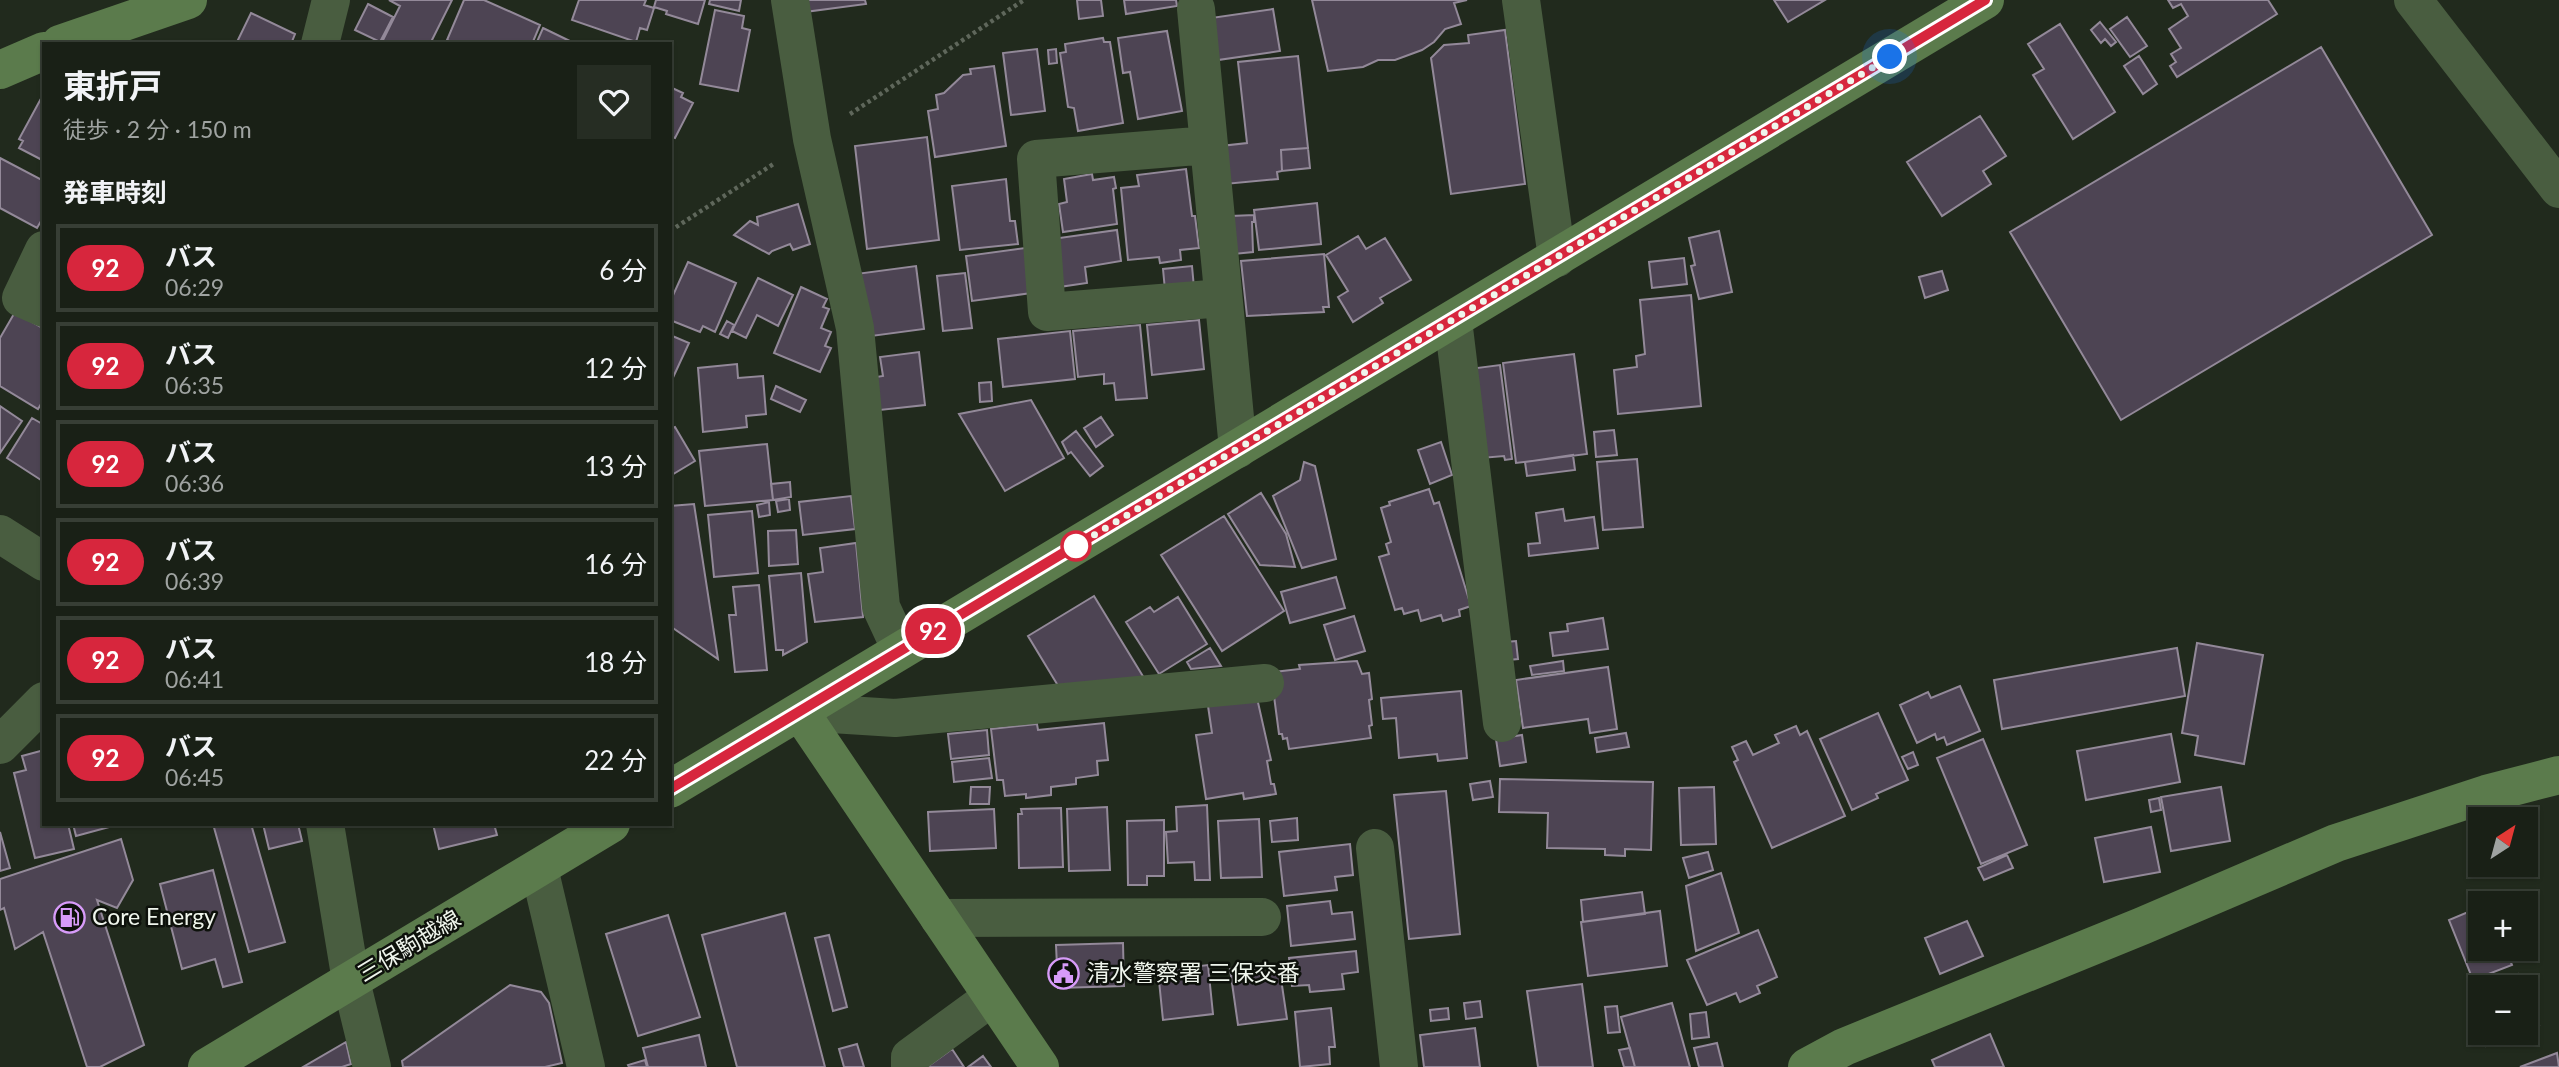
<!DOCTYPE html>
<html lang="ja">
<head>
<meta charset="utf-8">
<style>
  :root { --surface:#192016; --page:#262d23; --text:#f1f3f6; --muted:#9fa3a1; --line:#373e35 }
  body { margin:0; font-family:Lato,"Noto Sans JP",sans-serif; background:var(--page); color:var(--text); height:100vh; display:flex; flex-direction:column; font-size:26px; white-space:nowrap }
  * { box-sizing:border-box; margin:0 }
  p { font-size:23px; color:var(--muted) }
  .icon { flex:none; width:38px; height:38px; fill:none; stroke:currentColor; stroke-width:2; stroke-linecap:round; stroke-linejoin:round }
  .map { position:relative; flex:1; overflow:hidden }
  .sheet { position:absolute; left:42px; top:42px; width:630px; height:784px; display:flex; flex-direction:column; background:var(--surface); border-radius:0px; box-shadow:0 2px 5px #0004,0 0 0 2px var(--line) }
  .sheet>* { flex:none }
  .badge { padding:0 14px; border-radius:23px; font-size:24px; line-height:46px }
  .needle { width:46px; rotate:36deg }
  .buttons { position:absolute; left:2468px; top:807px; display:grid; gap:14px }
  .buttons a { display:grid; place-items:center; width:70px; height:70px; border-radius:0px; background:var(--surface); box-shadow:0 2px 5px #0004,0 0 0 2px var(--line); font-size:35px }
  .you { position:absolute; width:35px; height:35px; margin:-18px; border:5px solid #fff; border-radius:50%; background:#1a73e8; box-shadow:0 0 0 10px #1a73e833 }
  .map>.badge { position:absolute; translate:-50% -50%; box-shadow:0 0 0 4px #fff }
  h2 { padding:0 21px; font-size:26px; line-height:63px }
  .round { display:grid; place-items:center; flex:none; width:74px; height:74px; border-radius:0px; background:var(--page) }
  .overview { display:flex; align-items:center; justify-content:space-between; height:119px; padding:0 21px }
  h1 { font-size:33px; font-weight:700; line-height:52px }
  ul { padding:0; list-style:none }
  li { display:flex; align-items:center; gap:21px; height:88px; margin:0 14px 10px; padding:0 7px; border:4px solid var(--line); border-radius:0px }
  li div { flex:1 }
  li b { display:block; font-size:26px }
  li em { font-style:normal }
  li .badge { min-width:77px; font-weight:700; text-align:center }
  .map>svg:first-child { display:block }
</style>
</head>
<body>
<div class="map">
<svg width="2559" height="1067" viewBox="0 0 2559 1067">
  <rect width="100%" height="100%" fill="#212a1d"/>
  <!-- building -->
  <path fill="#4d4453" stroke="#938999" stroke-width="2" d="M389 0H452L430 44H381L400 6Z
    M464 0H484L540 25 532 44H456L447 40Z
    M579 0H646L644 5 654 8 647 30 640 28 636 42 572 20Z
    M656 0H705L698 24 666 14 667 11 654 7Z
    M710 0H741L739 11 709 4Z
    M796 0H865L866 4 797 13Z
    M1077 0H1101L1103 16 1079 19Z
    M1124 0H1176L1177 6 1126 14Z
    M1312 0H1467L1454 3 1461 24 1445 29 1434 42 1422 50 1395 60H1378L1363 67 1328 71Z
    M1774 0H1825L1788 22Z
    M2168 0H2268L2277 14 2177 77 2170 66 2176 62 2171 54 2181 48 2169 29 2188 16 2181 4 2173 8Z
    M368 4 393 17 380 42 355 30Z
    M1273 9 1280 51 1211 61 1204 19Z
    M715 10 744 16 742 28 750 30 738 91 700 84Z
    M251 13 295 34 291 44H236Z
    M2127 17 2147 46 2130 57 2110 29Z
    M2100 22 2116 42 2111 46 2105 39 2101 43 2091 30Z
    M2060 24 2115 112 2073 139 2033 75 2044 69 2028 44Z
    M543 28 576 44H536Z
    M1505 30 1525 184 1451 194 1431 58 1444 45 1469 43 1468 35Z
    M1167 31 1182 111 1138 119 1130 72 1123 73 1118 38Z
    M1103 38 1104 42H1110L1123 123 1078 131 1074 108 1068 107 1060 53 1066 52 1065 44Z
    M2321 47 2432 235 2121 420 2010 232Z
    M1037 49 1045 111 1011 115 1003 53Z
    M1056 49 1057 63 1049 64 1048 50Z
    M1298 56 1308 148 1281 150 1282 171 1277 172 1278 179 1225 184 1221 146 1247 143 1238 62Z
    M2139 56 2157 84 2143 94 2124 66Z
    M994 66 1006 146 935 157 928 111 938 109 936 95 944 93 963 75 971 74 970 69Z
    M670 87 683 93 681 97 693 103 675 138 670 136Z
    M44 93V161L19 148 23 141 19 139Z
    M1980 116 2006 156 1983 171 1991 184 1942 216 1907 162Z
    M927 137 939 240 867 249 855 146Z
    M1308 148 1310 168 1282 171 1281 150Z
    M0 158 44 181V216L37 228 0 208Z
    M1186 169 1192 216H1195L1199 248 1180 250 1181 260 1160 263 1159 257 1128 260 1121 188 1139 186 1137 175Z
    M1092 174 1093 180 1114 177 1116 188 1113 189 1117 224 1063 232 1059 204 1067 202 1064 179Z
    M1006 179 1010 221H1015L1018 244 960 250 952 186Z
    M1317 203 1321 244 1259 250 1254 210Z
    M798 204 810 244 793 250 790 244 772 251 769 254 734 235 750 221 758 225 757 217Z
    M1254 215V222H1252L1253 252 1234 254 1231 216Z
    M1117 230 1121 261 1085 267 1087 283 1059 287 1052 239Z
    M1719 231 1732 292 1699 299 1691 266 1695 265 1689 238Z
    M1358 236 1366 249 1385 238 1411 280 1380 298 1383 303 1353 322 1338 297 1348 291 1326 255Z
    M1025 248 1032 293 972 301 966 256Z
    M1324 254 1329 307H1323L1324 312 1247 316 1241 261Z
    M1684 258 1687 284 1652 288 1649 262Z
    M688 262 736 283 715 332 703 326 700 332 670 320V302Z
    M916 266 924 329 864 337 856 274Z
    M1192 266 1194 288 1165 290 1163 269Z
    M1942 271 1948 290 1925 298 1919 277Z
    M965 273 972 328 943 331 937 276Z
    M758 278 793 295 778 326 757 315 746 338 732 331Z
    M801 287 827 299 823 307 829 309 821 328 831 332 825 346 831 348 820 372 774 353Z
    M1691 295 1701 406 1618 414 1614 370 1637 367 1636 356 1645 354 1640 300Z
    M15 312 44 329V399L38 409 0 386V338Z
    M1199 320 1204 369 1152 375 1147 325Z
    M727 321 734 325 728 338 720 334Z
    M1140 325 1147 398 1116 400 1114 383 1104 384V374L1078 377 1073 331Z
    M1070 331 1075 379 1003 387 998 339Z
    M670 335 689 343 670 384Z
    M919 352 925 405 880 410 876 377 883 376 880 357Z
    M1574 354 1587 454 1516 463 1503 363Z
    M737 364 738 378 763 376 766 414 746 416 747 427 703 432 698 368Z
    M1500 365 1512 459 1505 460 1504 456 1481 458 1469 369Z
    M991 382 992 401 980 402 979 383Z
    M776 386 806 400 800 412 771 399Z
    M1031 400 1064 458 1005 491 959 414Z
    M0 406 22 421 0 453Z
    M1101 417 1113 435 1096 447 1084 428Z
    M32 418 44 425V482L7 458Z
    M675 427 695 461 670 476V429Z
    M1614 430 1617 455 1596 457 1594 432Z
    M1076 431 1103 466 1090 476 1071 452 1068 454 1062 442Z
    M1441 442 1452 475 1430 484 1418 450Z
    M767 444 773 500 705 506 699 451Z
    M1573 455 1575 470 1527 476 1525 462Z
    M1637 459 1643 527 1603 530 1597 462Z
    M1304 462 1315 466 1336 559 1302 568 1273 496 1300 480Z
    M790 482 791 497 773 500 771 484Z
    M1429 489 1434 504 1439 502 1471 606 1459 610 1460 616 1443 621 1441 615 1421 621 1418 610 1404 614 1402 608 1395 610 1379 557 1389 554 1386 544 1391 542 1381 508 1390 505 1389 502Z
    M1261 493 1286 534 1295 567 1260 565 1228 514Z
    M851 496 855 529 803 535 799 502Z
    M789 499 790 510 778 512 776 501Z
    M769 502 770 515 759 517 757 505Z
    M694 504 718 659 670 626V506Z
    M1563 509 1565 521 1594 517 1598 548 1529 556 1528 544 1540 543 1536 513Z
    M752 511 758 573 714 577 708 515Z
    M1224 516 1284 611 1222 651 1161 555Z
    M796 530 798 564 769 566 768 531Z
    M856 543 863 617 815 622 808 574 823 572 820 548Z
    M801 573 807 642 783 655V650H776L769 576Z
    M1336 577 1345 608 1290 623 1281 592Z
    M759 585 767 670 735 672 729 615H736L733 587Z
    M1094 596 1144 678 1060 689 1028 636Z
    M1178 597 1207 644 1159 674 1126 622 1150 607 1154 612Z
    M1354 616 1365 651 1335 660 1324 625Z
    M1603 618 1608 649 1553 656 1550 633 1568 631 1567 624Z
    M1516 641 1518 659 1509 660 1506 642Z
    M2197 643 2263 655 2244 764 2195 755 2198 736 2182 733Z
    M1210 648 1221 666 1191 669 1187 662Z
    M2177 648 2185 696 2002 729 1994 680Z
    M1357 661 1362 674 1369 673 1372 699 1369 700 1372 725 1369 726 1371 738 1289 749 1287 738 1283 739 1282 734H1279L1272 681 1274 672 1300 669 1299 665Z
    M1563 661 1564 671 1532 675 1530 666Z
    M1608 667 1617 729 1590 733 1588 719 1523 728 1516 680Z
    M1960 686 1980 731 1947 745 1944 737 1937 740 1935 734 1917 743 1900 705 1928 692 1931 698Z
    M1461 691 1467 758 1438 761 1437 754 1399 758 1396 718 1383 719 1381 698Z
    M1257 698 1271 760 1267 761 1271 784H1274L1276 794 1244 799 1243 793 1206 799 1196 735 1212 733 1208 706Z
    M1878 713 1908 780 1876 794 1878 798 1852 810 1820 739Z
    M1104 723 1108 760 1097 761 1098 775 1076 778V784L1051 787V795L1026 798V794L1005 796 1003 780H997L991 729 1037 724 1038 730Z
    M1796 726 1800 735 1807 731 1845 816 1772 848 1734 762 1738 760 1732 747 1746 741 1753 755 1779 743 1775 735Z
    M987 730 989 755 951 759 948 734Z
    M1626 733 1629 747 1597 752 1595 738Z
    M2171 734 2180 782 2086 800 2077 751Z
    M1522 735 1526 762 1500 766 1496 739Z
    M1983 739 2027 845 1981 864 1937 758Z
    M44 750V824H68L74 849 35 858 14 773 26 770 22 756Z
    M1913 752 1918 765 1908 769 1902 757Z
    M989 758 992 778 954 782 952 762Z
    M1500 779 1653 782 1651 850 1625 849V856L1605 855V849L1547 848 1548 813 1499 812Z
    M1490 781 1493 797 1473 800 1470 784Z
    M971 787H990L989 804H970Z
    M1714 787 1716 844 1681 845 1679 788Z
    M2221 787 2230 841 2171 851 2161 797Z
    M1446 791 1460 934 1409 939 1394 795Z
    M2159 798 2161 810 2151 812 2149 800Z
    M1207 805 1210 880H1195L1194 862 1168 863 1166 832 1177 831 1176 807Z
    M1107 807 1110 870 1069 871 1067 809Z
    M1061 808 1063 867 1019 868 1018 814H1022L1021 809Z
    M994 809 996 848 930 851 928 812Z
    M1297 818 1298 840 1272 842 1270 821Z
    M1259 819 1262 877 1221 878 1218 821Z
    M1164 820V876H1147V885H1128L1127 821Z
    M73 824H113V826L76 836Z
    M213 824H251L285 942 249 952Z
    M263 824H298L302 841 269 849Z
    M433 824H494L497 835 439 849Z
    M2151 827 2160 872 2104 882 2095 838Z
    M0 832 10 868 0 871Z
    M121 839 133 880 117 908 97 900 144 1045 100 1067H87L43 932 15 949 4 908 0 910V879Z
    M1350 844 1353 875 1335 877 1337 890 1284 896 1279 852Z
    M1708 852 1713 870 1689 878 1683 858Z
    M2007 855 2013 868 1984 880 1978 868Z
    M213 870 242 982 223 987 215 959 182 969 160 884Z
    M1721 873 1739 933 1696 951 1686 886Z
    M1642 892 1645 914 1583 922 1581 900Z
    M1330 901 1332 914 1352 912 1355 939 1291 946 1287 906Z
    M2480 907V948H2505L2512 965 2473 980 2449 920Z
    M1660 911 1667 966 1588 976 1581 922Z
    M785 913 825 1067H737L702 935Z
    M668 915 700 1017 638 1036 606 934Z
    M1967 921 1983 956 1940 974 1925 938Z
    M1758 930 1777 977 1757 986 1760 993 1740 1002 1736 993 1707 1005 1687 960Z
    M829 935 847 1007 833 1011 815 938Z
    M1123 943 1124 986 1058 988 1056 945Z
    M1356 951 1358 972 1342 974 1344 989 1310 992 1309 985 1292 986 1289 958Z
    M1259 964 1260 975 1280 972 1287 1019 1238 1025 1230 969Z
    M1208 965 1213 1014 1163 1020 1158 971Z
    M2518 974 2523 987H2504L2501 981Z
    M1582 984 1593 1067H1538L1527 991Z
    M510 985 541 992 549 1003 562 1063 545 1067H403L402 1061Z
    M2525 992 2539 1025 2525 1031Z
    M1480 1001 1482 1017 1466 1019 1464 1003Z
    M2480 1002V1029L2471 1006Z
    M1672 1003 1690 1067H1635L1621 1017Z
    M1617 1006 1620 1032 1608 1033 1605 1007Z
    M1331 1008 1335 1047H1329L1330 1064 1300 1067 1295 1012Z
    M1448 1008 1449 1019 1431 1021 1430 1010Z
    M1706 1012 1709 1037 1692 1039 1690 1014Z
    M1475 1028 1480 1067H1424L1420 1035Z
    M2481 1032H2521L2486 1046Z
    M1990 1034 2004 1067H1935L1932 1060Z
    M699 1035 706 1067H648L643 1048Z
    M346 1042 351 1064 342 1067H303Z
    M1717 1043 1723 1067H1699L1694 1048Z
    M857 1044 864 1067H844L839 1049Z
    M1630 1048 1635 1067H1624L1619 1050Z
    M952 1049 964 1067H927Z
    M2557 1053 2559 1067H2520Z
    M983 1056 991 1067H968Z
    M645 1060 647 1067H629L628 1065Z"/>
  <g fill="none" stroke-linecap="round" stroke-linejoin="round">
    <!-- path -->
    <path stroke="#5f675b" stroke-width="4.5" stroke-dasharray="3.5 3.5" stroke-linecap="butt" d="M850 114 1024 0
      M670 231 775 163"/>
    <!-- street -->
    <path stroke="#495d40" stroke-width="38" d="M790 0 812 139 855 328 881 607 901 650
      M1521 0 1557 258
      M2413 0 2559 189
      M1196 9 1238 449
      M320 44 331 0
      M1209 145 1036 159 1047 312 1223 298
      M44 250 21 298 44 308
      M1453 320 1502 723
      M0 534 44 562
      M800 712 895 718 1265 683
      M0 745 44 701
      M325 824 351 981 372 1067
      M1375 848 1399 1067
      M539 868 586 1067
      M939 918 1262 917
      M910 1067V1057L992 997"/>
    <!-- secondary -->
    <path stroke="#5b7b4c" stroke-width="38" d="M60 44 188 0
      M0 70 44 51
      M800 712 1040 1067
      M670 789 1985 0
      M207 1067 611 824
      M1807 1067 1844 1047 2142 926 2336 843 2486 794 2559 775"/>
  </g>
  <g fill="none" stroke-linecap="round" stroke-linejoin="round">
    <defs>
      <path id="line" d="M670 789 1985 0"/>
    </defs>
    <!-- line casing -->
    <use href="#line" stroke="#fff" stroke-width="16"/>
    <!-- line -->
    <use href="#line" stroke="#d7263d" stroke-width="10"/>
    <!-- walk -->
    <path stroke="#eff5ec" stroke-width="7" stroke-dasharray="0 12.6" d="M1076 546 1069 550 1890 57"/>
  </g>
  <!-- icons -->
  <defs>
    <symbol id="fuel-ring" viewBox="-11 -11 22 22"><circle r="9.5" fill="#0d110b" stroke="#d79bf9" stroke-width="1.5"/><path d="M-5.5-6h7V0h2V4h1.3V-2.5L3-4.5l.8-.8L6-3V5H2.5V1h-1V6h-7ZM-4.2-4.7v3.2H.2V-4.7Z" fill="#d79bf9"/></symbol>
    <symbol id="civic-ring" viewBox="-11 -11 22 22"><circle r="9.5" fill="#0d110b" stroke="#d79bf9" stroke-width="1.5"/><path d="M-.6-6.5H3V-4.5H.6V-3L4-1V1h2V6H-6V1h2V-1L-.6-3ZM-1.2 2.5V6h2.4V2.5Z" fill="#d79bf9"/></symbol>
  </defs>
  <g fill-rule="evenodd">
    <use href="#fuel-ring" x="52" y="900" width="35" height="35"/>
    <use href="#civic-ring" x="1046" y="956" width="35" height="35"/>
  </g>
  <!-- markers -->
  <circle fill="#fff" stroke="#d7263d" stroke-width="3.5" cx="1076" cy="546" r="14"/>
  <g text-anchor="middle" stroke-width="5" stroke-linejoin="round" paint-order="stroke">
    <!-- poi labels -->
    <g font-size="23" fill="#eff5ec" stroke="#0d110b" text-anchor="start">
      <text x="92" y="925">Core Energy</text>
      <text x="1087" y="981">清水警察署 三保交番</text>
    </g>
    <!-- street labels -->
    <g font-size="23" fill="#eff5ec" stroke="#0d110b">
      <text transform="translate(409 946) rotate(-31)" y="8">三保駒越線</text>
    </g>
  </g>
</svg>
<div class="buttons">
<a><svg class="needle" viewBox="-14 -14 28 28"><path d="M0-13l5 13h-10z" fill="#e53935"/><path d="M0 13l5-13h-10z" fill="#9fa3a1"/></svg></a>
<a>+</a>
<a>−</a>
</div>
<div class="you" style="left:1890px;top:57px"></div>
<b class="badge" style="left:933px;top:631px;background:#d7263d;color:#fff">92</b>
<section class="sheet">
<div class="overview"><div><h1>東折戸</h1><p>徒歩 · 2 分 · 150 m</p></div><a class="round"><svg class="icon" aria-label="heart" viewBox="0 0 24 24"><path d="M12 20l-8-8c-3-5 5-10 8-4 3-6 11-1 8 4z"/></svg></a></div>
<h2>発車時刻</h2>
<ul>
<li><span class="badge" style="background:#d7263d;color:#fff">92</span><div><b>バス</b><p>06:29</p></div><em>6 分</em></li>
<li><span class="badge" style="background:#d7263d;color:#fff">92</span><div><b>バス</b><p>06:35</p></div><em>12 分</em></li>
<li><span class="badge" style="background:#d7263d;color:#fff">92</span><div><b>バス</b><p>06:36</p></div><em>13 分</em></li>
<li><span class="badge" style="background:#d7263d;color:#fff">92</span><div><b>バス</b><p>06:39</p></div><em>16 分</em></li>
<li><span class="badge" style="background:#d7263d;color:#fff">92</span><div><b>バス</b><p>06:41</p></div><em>18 分</em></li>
<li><span class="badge" style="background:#d7263d;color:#fff">92</span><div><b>バス</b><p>06:45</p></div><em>22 分</em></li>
</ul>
</section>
</div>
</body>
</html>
